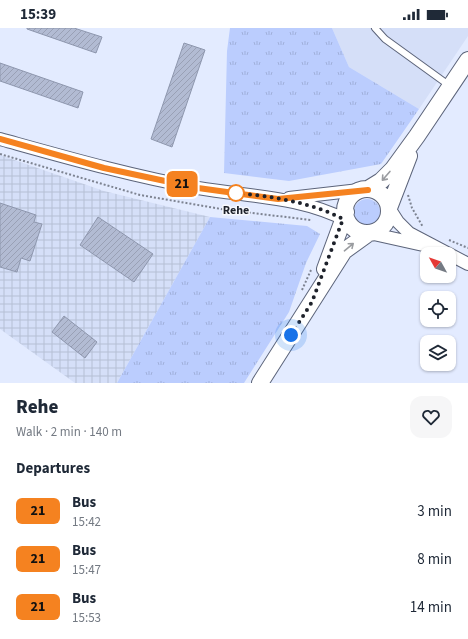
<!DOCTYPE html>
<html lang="en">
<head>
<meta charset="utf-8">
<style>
  :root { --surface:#fff; --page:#f6f6f7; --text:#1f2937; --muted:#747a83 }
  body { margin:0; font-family:"Source Sans 3",sans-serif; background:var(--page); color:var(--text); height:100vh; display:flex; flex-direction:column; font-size:15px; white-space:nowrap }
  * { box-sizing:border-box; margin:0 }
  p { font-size:13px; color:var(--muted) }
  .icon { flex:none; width:22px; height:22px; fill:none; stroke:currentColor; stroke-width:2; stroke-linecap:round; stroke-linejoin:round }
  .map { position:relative; height:355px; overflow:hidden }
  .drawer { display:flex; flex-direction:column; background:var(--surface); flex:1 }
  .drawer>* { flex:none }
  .badge { padding:0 8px; border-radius:6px; font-size:14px; line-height:26px }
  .needle { width:26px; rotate:310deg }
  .fabs { position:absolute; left:420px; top:219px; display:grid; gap:8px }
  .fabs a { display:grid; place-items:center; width:36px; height:36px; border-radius:8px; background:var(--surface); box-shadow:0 1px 3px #0004; font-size:20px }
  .you { position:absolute; width:20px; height:20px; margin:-10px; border:3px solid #fff; border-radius:50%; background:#1a73e8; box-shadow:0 0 0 6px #1a73e833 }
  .map>.badge { position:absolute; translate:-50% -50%; box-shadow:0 0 0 2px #fff }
  h2 { padding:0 16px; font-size:15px; line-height:36px }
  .round { display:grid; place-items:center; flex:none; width:42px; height:42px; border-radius:12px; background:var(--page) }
  .summary { display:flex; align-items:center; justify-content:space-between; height:68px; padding:0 16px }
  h1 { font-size:19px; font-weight:800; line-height:30px }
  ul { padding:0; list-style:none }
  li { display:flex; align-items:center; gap:12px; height:48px; padding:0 16px }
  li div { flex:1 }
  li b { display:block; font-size:15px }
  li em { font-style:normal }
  li .badge { min-width:44px; font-weight:700; text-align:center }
  .status { display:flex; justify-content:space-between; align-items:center; height:28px; padding:0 20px; background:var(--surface); direction:ltr }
  .status svg { height:11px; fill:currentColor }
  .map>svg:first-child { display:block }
</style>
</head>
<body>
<div class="status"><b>15:39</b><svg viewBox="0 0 49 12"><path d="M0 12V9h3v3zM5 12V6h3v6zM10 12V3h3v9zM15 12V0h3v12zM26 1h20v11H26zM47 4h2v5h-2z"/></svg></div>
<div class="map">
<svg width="468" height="355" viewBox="0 0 468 355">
  <defs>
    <pattern id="industrial-grid" width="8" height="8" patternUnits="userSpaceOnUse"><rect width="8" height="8" fill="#d5dff8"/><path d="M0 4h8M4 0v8" fill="none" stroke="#b6bfd5"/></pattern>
    <pattern id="grass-tufts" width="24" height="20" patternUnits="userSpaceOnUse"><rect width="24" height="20" fill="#bbcdfe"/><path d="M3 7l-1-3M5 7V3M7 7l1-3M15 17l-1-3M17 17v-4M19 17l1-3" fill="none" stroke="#a0b0da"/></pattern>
    <pattern id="building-hatch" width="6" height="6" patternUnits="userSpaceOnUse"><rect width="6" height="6" fill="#b2bbd3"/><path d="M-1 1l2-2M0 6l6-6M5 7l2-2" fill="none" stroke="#99a0b5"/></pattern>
  </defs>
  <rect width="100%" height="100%" fill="#e3ebff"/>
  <!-- built -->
  <path fill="#d5dff8" d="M332 0H468V8L419 81 349 39Z"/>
  <!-- industrial -->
  <path fill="url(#industrial-grid)" d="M0 127 104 163 210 189 117 355H75L0 301Z"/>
  <!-- grass -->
  <path fill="url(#grass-tufts)" d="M230 0H332L349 39 419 81 381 136 289 153 224 145 227 23Z
    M354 184a13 13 0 1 1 26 0a13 13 0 1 1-26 0Z
    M210 189 307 198 320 206 306 235 289 284 244 355H117Z"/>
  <!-- building -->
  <path fill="url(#building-hatch)" stroke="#8e97ae" d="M27 0H74L102 9 96 25 27 1Z
    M184 15 205 22 172 119 151 111Z
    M0 35 83 64 78 80 0 53Z
    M0 175 36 187 34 194 42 196 30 233 21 230 17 244 0 239Z
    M98 189 153 226 134 254 80 217Z
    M64 288 97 314 85 330 52 304Z"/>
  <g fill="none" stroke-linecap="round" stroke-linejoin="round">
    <defs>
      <path id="lane" d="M375 0 385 11 450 58"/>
      <path id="street" d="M0 111C65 129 131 148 198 160 251 169 299 168 348 193
        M289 170 368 161
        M389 180 398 194 409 205 468 236
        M369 205 423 217"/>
      <path id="secondary" d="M368 161 381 153 393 141 417 108 468 32
        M345 183a22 22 0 1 1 44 0a22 22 0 1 1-44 0Z
        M389 180 409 128
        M325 241 346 184
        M260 355 344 223 369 205"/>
    </defs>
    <!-- lane casing -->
    <use href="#lane" stroke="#5c647a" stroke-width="8"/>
    <!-- street casing -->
    <use href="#street" stroke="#5c647a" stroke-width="14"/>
    <!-- secondary casing -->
    <use href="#secondary" stroke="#5c647a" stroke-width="18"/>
    <!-- path -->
    <path stroke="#7d8391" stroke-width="2" stroke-dasharray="2 2" stroke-linecap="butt" d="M0 126 140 167 227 182 311 192
      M408 167 412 180 423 199
      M449 212 468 220
      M302 262 311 242"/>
    <!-- lane -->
    <use href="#lane" stroke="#fff" stroke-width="6"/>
    <!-- street -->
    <use href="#street" stroke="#fff" stroke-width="12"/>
    <!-- secondary -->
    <use href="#secondary" stroke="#fff" stroke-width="16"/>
  </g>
  <!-- one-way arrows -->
  <defs><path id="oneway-shaft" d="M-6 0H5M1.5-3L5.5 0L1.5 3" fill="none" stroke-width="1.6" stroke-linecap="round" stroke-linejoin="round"/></defs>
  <g stroke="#9a9ca0">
    <use href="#oneway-shaft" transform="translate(386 148) rotate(131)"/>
    <use href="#oneway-shaft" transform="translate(349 219) rotate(-40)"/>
  </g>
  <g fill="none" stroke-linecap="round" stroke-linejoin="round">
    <defs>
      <path id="line" d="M0 111 104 140 198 160 278 171 368 162"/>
    </defs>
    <!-- line casing -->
    <use href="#line" stroke="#fff" stroke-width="9"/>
    <!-- line -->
    <use href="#line" stroke="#f58220" stroke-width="6"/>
    <!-- walk -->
    <path stroke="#1e222b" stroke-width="4" stroke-dasharray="0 7.2" d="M236 165C269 168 311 174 343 191L312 274 291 307"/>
  </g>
  <!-- markers -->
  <circle fill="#fff" stroke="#f58220" stroke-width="2" cx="236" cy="165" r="8"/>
  <g text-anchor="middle" stroke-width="3" stroke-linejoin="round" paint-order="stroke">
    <!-- stop labels -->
    <g font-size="12" font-weight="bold" fill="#1e222b" stroke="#f6f8fd">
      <text x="236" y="186">Rehe</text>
    </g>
  </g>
</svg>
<div class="fabs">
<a><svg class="needle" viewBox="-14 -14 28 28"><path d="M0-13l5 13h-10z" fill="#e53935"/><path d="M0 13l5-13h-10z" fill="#747a83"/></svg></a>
<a><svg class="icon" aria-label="locate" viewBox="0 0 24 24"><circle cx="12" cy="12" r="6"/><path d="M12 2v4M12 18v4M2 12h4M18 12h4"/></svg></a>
<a><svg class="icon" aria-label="layers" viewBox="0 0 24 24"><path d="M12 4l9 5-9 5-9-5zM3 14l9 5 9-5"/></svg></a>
</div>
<div class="you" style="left:291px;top:307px"></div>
<b class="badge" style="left:182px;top:156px;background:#f58220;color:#111">21</b>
</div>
<section class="drawer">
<div class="summary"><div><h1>Rehe</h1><p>Walk · 2 min · 140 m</p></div><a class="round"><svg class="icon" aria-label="heart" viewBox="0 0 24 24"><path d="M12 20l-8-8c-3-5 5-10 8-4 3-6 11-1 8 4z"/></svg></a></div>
<h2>Departures</h2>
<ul>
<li><span class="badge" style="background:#f58220;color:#111">21</span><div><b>Bus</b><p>15:42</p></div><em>3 min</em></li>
<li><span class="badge" style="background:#f58220;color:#111">21</span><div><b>Bus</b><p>15:47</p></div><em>8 min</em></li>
<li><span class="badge" style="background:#f58220;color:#111">21</span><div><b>Bus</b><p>15:53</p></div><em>14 min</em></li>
</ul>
</section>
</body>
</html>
